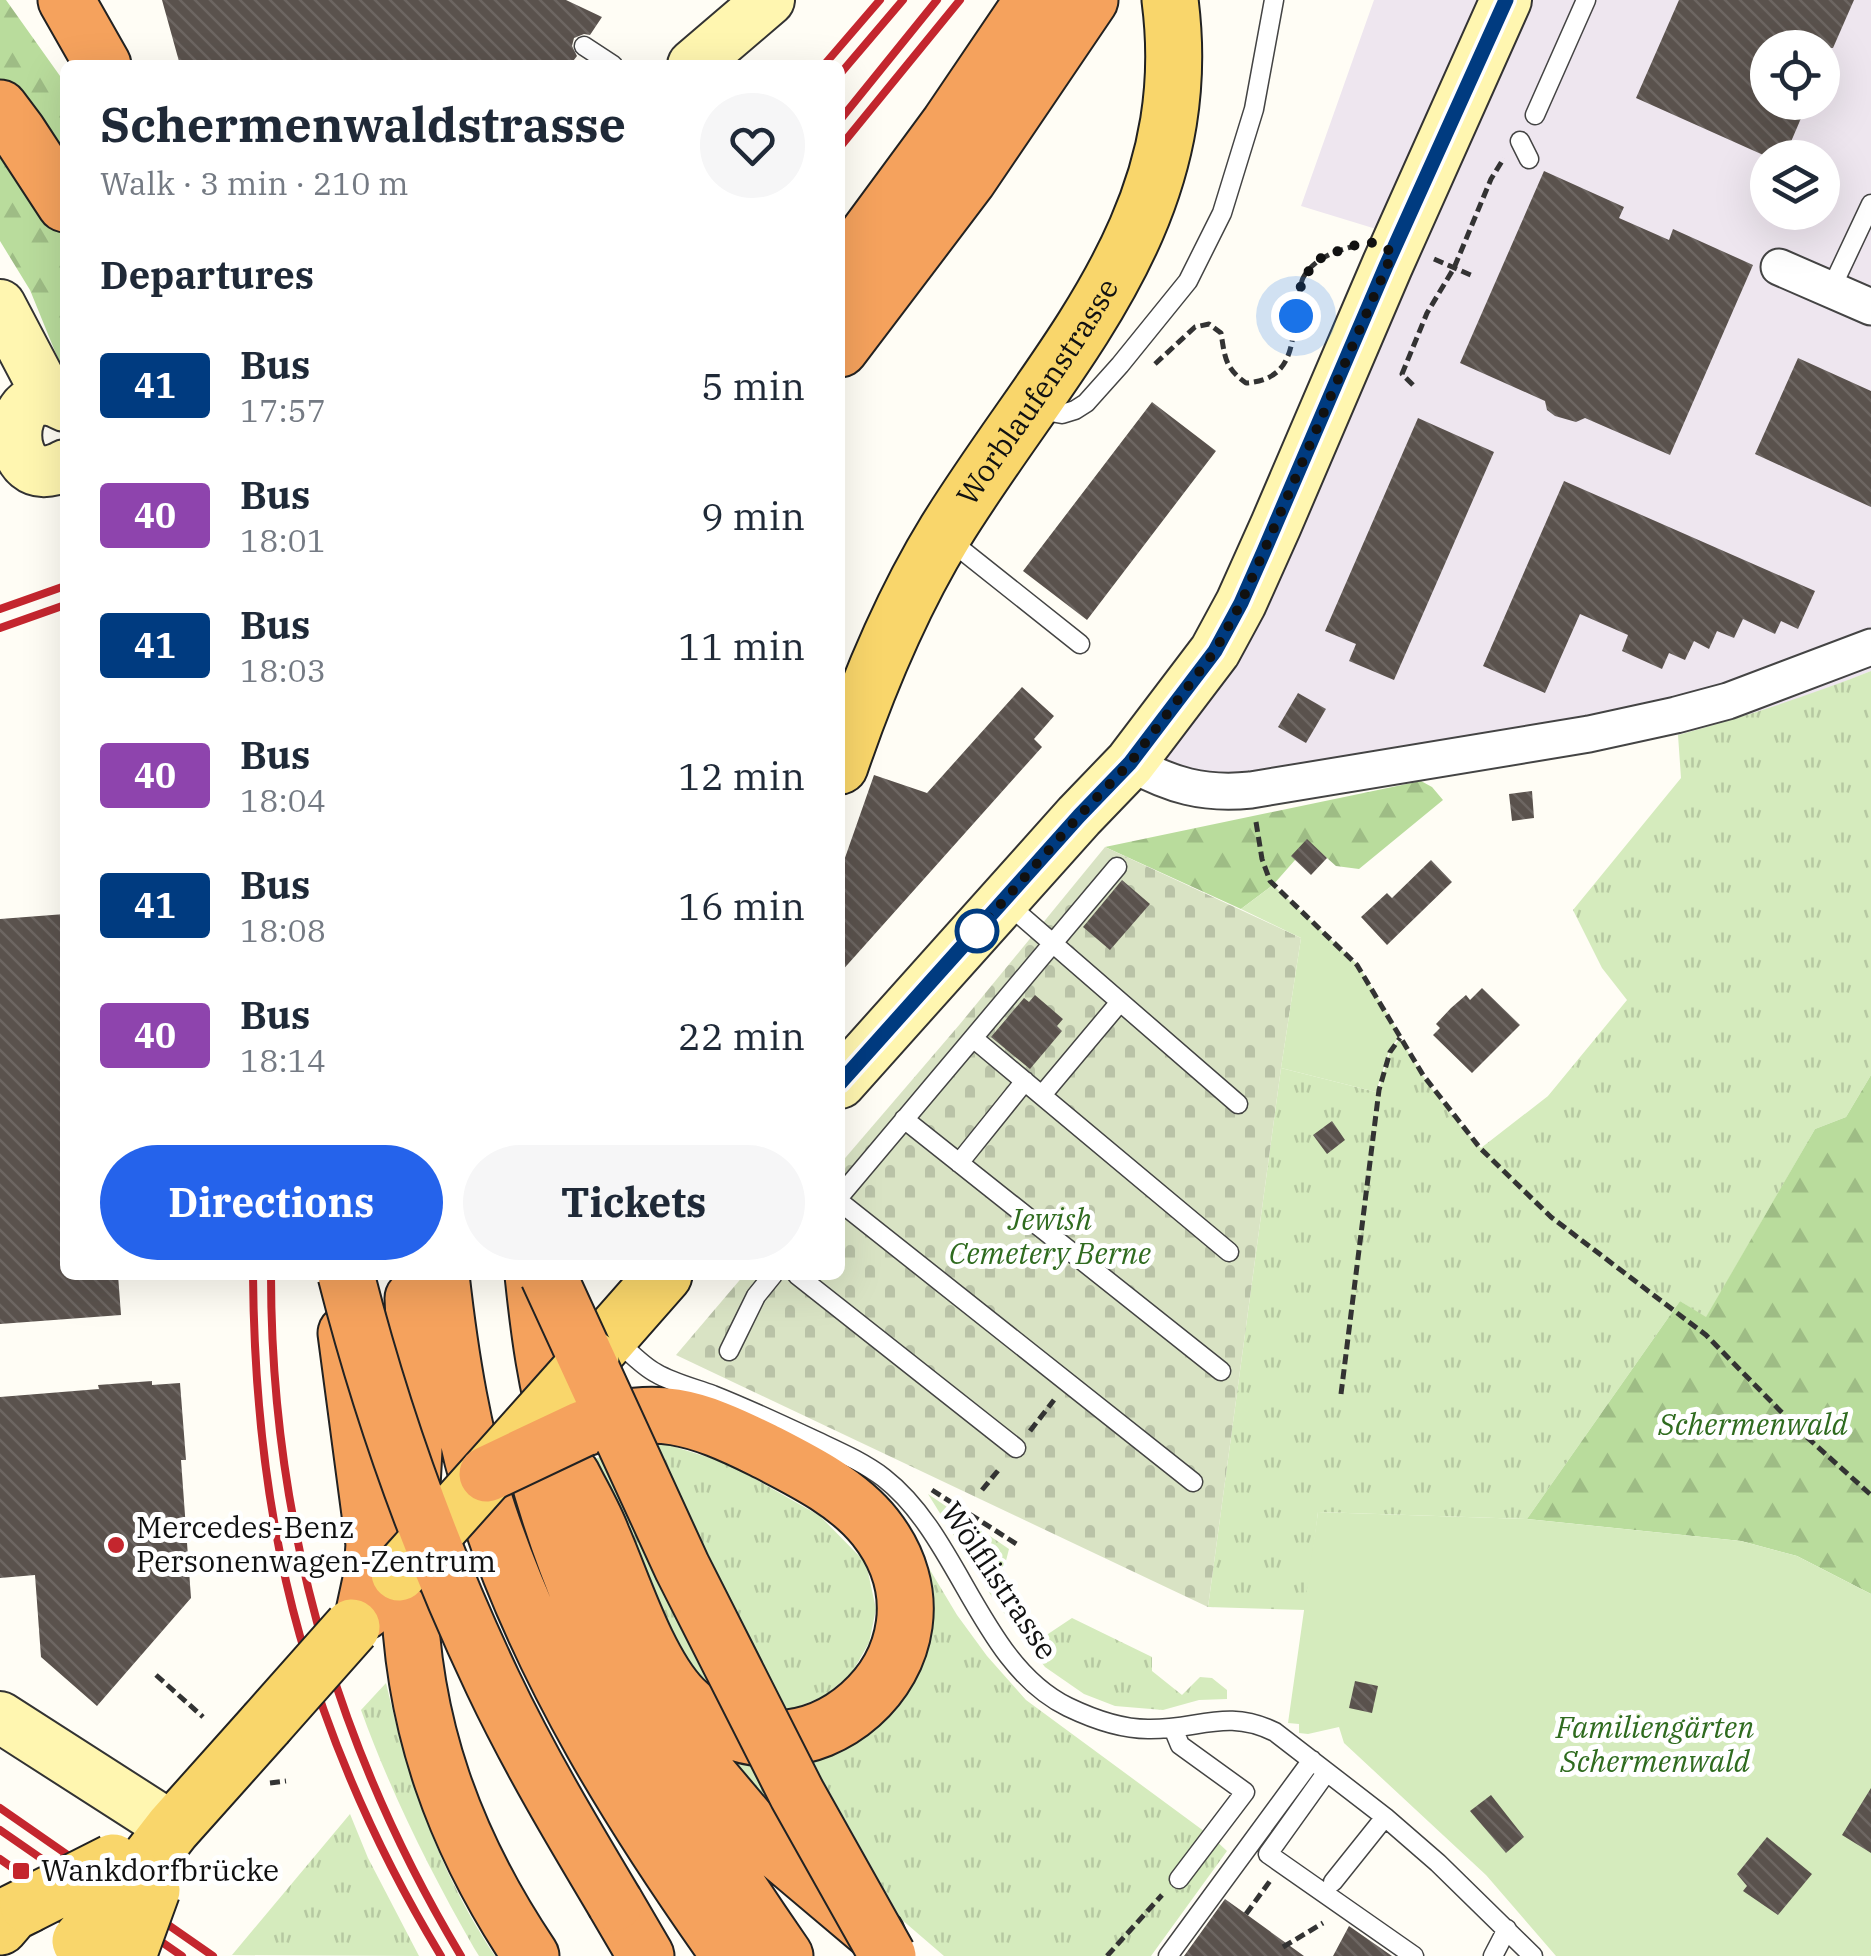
<!DOCTYPE html>
<html lang="en">
<head>
<meta charset="utf-8">
<style>
  :root { --surface:#fff; --page:#f6f6f7; --text:#1f2937; --muted:#747a83; --accent:#2563eb }
  body { margin:0; font-family:"IBM Plex Serif",serif; background:var(--page); color:var(--text); height:100vh; display:flex; flex-direction:column; font-size:38px; white-space:nowrap }
  * { box-sizing:border-box; margin:0 }
  p { font-size:32px; color:var(--muted) }
  .icon { flex:none; width:55px; height:55px; fill:none; stroke:currentColor; stroke-width:2; stroke-linecap:round; stroke-linejoin:round }
  .map { position:relative; flex:1; overflow:hidden }
  .drawer { position:absolute; left:60px; top:60px; width:785px; height:1220px; display:flex; flex-direction:column; background:var(--surface); border-radius:15px; box-shadow:0 10px 40px #0002 }
  .drawer>* { flex:none }
  .badge { padding:0 20px; border-radius:8px; font-size:35px; line-height:65px }
  .fabs { position:absolute; left:1750px; top:30px; display:grid; gap:20px }
  .fabs a { display:grid; place-items:center; width:90px; height:90px; border-radius:50%; background:var(--surface); box-shadow:0 10px 40px #0002; font-size:50px }
  .you { position:absolute; width:50px; height:50px; margin:-25px; border:8px solid #fff; border-radius:50%; background:#1a73e8; box-shadow:0 0 0 15px #1a73e833 }
  .map>.badge { position:absolute; translate:-50% -50%; box-shadow:0 0 0 5px #fff }
  h2 { padding:0 40px; font-size:38px; line-height:90px }
  .round { display:grid; place-items:center; flex:none; width:105px; height:105px; border-radius:52px; background:var(--page) }
  .head { display:flex; align-items:center; justify-content:space-between; height:170px; padding:0 40px }
  h1 { font-size:48px; font-weight:700; line-height:75px }
  .cta { display:flex; gap:20px; margin-top:auto; padding:20px 40px }
  .cta a { flex:1; height:115px; border-radius:60px; background:var(--accent); color:#fff; font-size:40px; font-weight:700; line-height:115px; text-align:center }
  .cta a+a { background:var(--page); color:var(--text) }
  ul { padding:0; list-style:none }
  li { display:flex; align-items:center; gap:30px; height:130px; padding:0 40px }
  li div { flex:1 }
  li b { display:block; font-size:38px }
  li em { font-style:normal }
  li .badge { min-width:110px; font-weight:700; text-align:center }
  .map>svg:first-child { display:block }
</style>
</head>
<body>
<div class="map">
<svg width="1871" height="1956" viewBox="0 0 1871 1956">
  <defs>
    <pattern id="grass-tufts" width="24" height="20" patternUnits="userSpaceOnUse" patternTransform="scale(2.5)"><rect width="24" height="20" fill="#d5ebbd"/><path d="M3 7l-1-3M5 7V3M7 7l1-3M15 17l-1-3M17 17v-4M19 17l1-3" fill="none" stroke="#b6c8a1"/></pattern>
    <pattern id="forest-firs" width="22" height="20" patternUnits="userSpaceOnUse" patternTransform="scale(2.5)"><rect width="22" height="20" fill="#b9dc9c"/><path d="M5 1l3.5 6h-7zM16 11l3.5 6h-7z" fill="#9ebc85"/></pattern>
    <pattern id="cemetery-stones" width="16" height="16" patternUnits="userSpaceOnUse" patternTransform="scale(2.5)"><rect width="16" height="16" fill="#d9e3c4"/><path d="M2 7V4a2 2 0 0 1 4 0v3zM10 15v-3a2 2 0 0 1 4 0v3z" fill="#b9c2a7"/></pattern>
    <pattern id="building-back-hatch" width="6" height="6" patternUnits="userSpaceOnUse" patternTransform="scale(2.5)"><rect width="6" height="6" fill="#5a524d"/><path d="M-1 5l2 2M0 0l6 6M5-1l2 2" fill="none" stroke="#6d6662"/></pattern>
  </defs>
  <rect width="100%" height="100%" fill="#fffdf5"/>
  <!-- industrial -->
  <path fill="#eee6ef" fill-rule="evenodd" d="M1374 0H1871V671L1821 691 1734 720 1678 735 1676 716 1251 790 1130 763 1186 693 1399 236 1301 206ZM1768 48H1822V102H1768ZM1768 158H1822V212H1768Z"/>
  <!-- grass -->
  <path fill="url(#grass-tufts)" d="M1871 671V1075L1846 1117 1815 1129 1706 1318 1680 1301 1527 1519 1318 1512 1306 1610 1208 1607 1281 1068 1376 1092 1379 1089 1390 1052 1400 1038C1422 1077 1449 1116 1481 1148L1548 1096 1627 1000 1602 968 1573 910 1681 778 1678 735C1744 717 1808 696 1871 671Z
    M665 1444 727 1463 820 1516 866 1563 876 1609 869 1643 851 1674 824 1696 795 1708 769 1711 710 1692 685 1661 592 1460 618 1450Z
    M928 1494 1009 1549 999 1588 1042 1638 1072 1618 1152 1657V1671L1182 1695 1200 1677 1212 1678 1227 1690V1699L1199 1700 1163 1710 1115 1706 1084 1694 1045 1667 992 1597Z
    M921 1555 957 1615 987 1656 1026 1700 1212 1837 1227 1851 1151 1956H944L901 1919 821 1777 786 1812 766 1801 731 1761 783 1755 828 1741Z
    M386 1683C409 1782 438 1870 495 1956H479L474 1948C430 1871 391 1793 361 1710Z
    M350 1814 368 1858 419 1956 232 1955Z"/>
  <!-- forest -->
  <path fill="url(#forest-firs)" d="M0 0H6L65 83V376L30 290 0 241Z
    M1421 781 1432 787 1443 800 1359 869 1336 866 1310 843 1273 885 1241 909 1105 847Z
    M1871 1075V1594L1797 1556 1741 1541 1527 1519 1680 1301 1706 1317 1815 1129 1846 1117Z"/>
  <!-- cemetery -->
  <path fill="url(#cemetery-stones)" d="M1105 847 1301 938 1281 1068 1208 1607 676 1355 744 1275H840V1164L960 1024Z"/>
  <!-- garden -->
  <path fill="#d5ebbd" d="M1273 885 1358 965 1400 1035 1389 1051 1376 1092 1281 1068 1301 938 1241 909Z
    M1318 1512 1527 1519 1741 1541 1797 1556 1871 1594V1956H1556L1486 1875 1344 1743 1339 1727 1308 1734 1299 1733V1724L1288 1723Z"/>
  <!-- building -->
  <path fill="url(#building-back-hatch)" d="M162 0H566L602 17 590 35 584 34 574 38 572 46 577 56 570 65H180Z
    M1679 0H1854L1833 48H1768V102H1808L1784 158H1770L1636 98Z
    M1544 171 1624 207 1619 218 1669 240 1673 229 1753 265 1670 455 1585 418 1576 422 1555 416 1547 410 1545 401 1460 363Z
    M1798 358 1871 391V507L1755 454Z
    M1152 402 1216 451 1087 620 1023 571Z
    M1418 418 1494 452 1394 680 1349 661 1356 644 1325 631Z
    M1564 481 1815 591 1798 629 1781 621 1775 634 1743 619 1734 638 1717 631 1709 649 1694 641 1685 660 1669 653 1662 669 1622 651 1628 635 1580 614 1545 693 1483 666Z
    M1022 687 1054 716 1034 739 1042 747 840 973V872L874 775 927 793Z
    M1298 693 1326 709 1306 743 1278 727Z
    M1532 791 1534 818 1512 821 1509 794Z
    M1307 839 1327 858 1311 875 1291 856Z
    M1431 860 1452 882 1387 945 1361 917 1387 893 1392 898Z
    M1122 880 1150 904 1110 950 1083 927Z
    M65 914V1275H118L121 1315 0 1324V919Z
    M1482 988 1520 1025 1472 1073 1433 1035 1440 1028 1436 1024 1451 1008 1466 995 1470 1000Z
    M1035 995 1063 1019 1057 1026 1062 1031 1030 1069 991 1037 1024 998 1029 1002Z
    M1332 1121 1345 1140 1327 1154 1313 1135Z
    M152 1381V1385L180 1383 186 1460H181L191 1598 97 1706 41 1657 35 1575 0 1578V1397L99 1389 98 1385Z
    M1355 1681 1378 1686 1372 1713 1349 1708Z
    M1871 1788V1853L1842 1835Z
    M1491 1795 1524 1837 1506 1853 1470 1811Z
    M1767 1837 1812 1874 1778 1915 1743 1891 1747 1886 1737 1874Z
    M1225 1899 1246 1914 1304 1956H1184Z
    M1349 1926 1392 1956H1333Z"/>
  <g fill="none" stroke-linecap="round" stroke-linejoin="round">
    <defs>
      <path id="lane" d="M584 46 613 65
        M1535 115 1586 0
        M1520 141 1529 159
        M1831 289 1871 204
        M1039 410 1062 414 1075 410 1086 403 1120 365 1188 281 1222 213 1254 109 1274 0
        M948 539 1080 644
        M1004 901 1238 1104
        M973 1038 1229 1252
        M1042 1095 1120 1002
        M904 1119 1221 1371
        M959 1163 1025 1081
        M840 1196 1117 867
        M840 1202 1193 1482
        M797 1275 1016 1448
        M615 1339C628 1350 641 1365 656 1373 673 1383 694 1388 713 1395 746 1408 778 1423 810 1438 835 1450 862 1461 884 1478 960 1537 980 1664 1068 1707 1093 1719 1121 1729 1148 1729 1198 1730 1226 1708 1275 1732L1385 1817 1438 1863 1533 1956
        M729 1351 756 1296 773 1275
        M1173 1728 1180 1745 1245 1792 1179 1879
        M1326 1773 1268 1854 1414 1956
        M1333 1882 1385 1817
        M1168 1956 1312 1760
        M1493 1956 1507 1929"/>
      <path id="street" d="M1779 267 1871 307
        M1130 763C1171 785 1203 795 1251 790L1589 734 1676 715 1728 701 1871 647"/>
      <path id="secondary" d="M693 65 769 0
        M0 305 50 400
        M65 406C0 369 0 501 65 465
        M840 1083 1079 816 1130 763 1215 651 1241 603 1276 525 1387 266 1506 0
        M0 1717 173 1828"/>
      <g id="primary">
        <path id="s1" d="M840 766C868 684 901 604 946 531 1053 358 1199 223 1170 0"/>
        <path d="M591 1358 664 1275"/>
        <path d="M135 1877 173 1828 266 1724"/>
        <path d="M0 1927 12 1913 28 1905"/>
      </g>
      <path id="highway" d="M66 0 103 65
        M0 108 18 132 65 204
        M840 272 949 124 1033 0
        M840 349 968 180 1090 0
        M441 1275C450 1355 463 1438 489 1515 543 1676 632 1818 730 1956
        M533 1275C539 1332 546 1387 563 1442
        M413 1298C415 1341 417 1384 415 1427 413 1480 408 1533 409 1586 411 1724 455 1843 531 1956
        M346 1333 374 1544 372 1575 364 1612
        M530 1445C575 1632 676 1799 785 1956
        M572 1475C582 1495 594 1515 602 1536 623 1584 647 1662 683 1699 798 1814 977 1656 875 1527 847 1492 802 1470 763 1450 696 1417 655 1402 582 1429
        M654 1690 697 1761 762 1838 877 1935
        M615 1903 646 1956"/>
    </defs>
    <!-- lane casing -->
    <use href="#lane" stroke="#444" stroke-width="21"/>
    <!-- street casing -->
    <use href="#street" stroke="#444" stroke-width="39"/>
    <!-- secondary casing -->
    <use href="#secondary" stroke="#333" stroke-width="54"/>
    <!-- primary casing -->
    <use href="#primary" stroke="#222" stroke-width="59"/>
    <!-- highway casing -->
    <use href="#highway" stroke="#222" stroke-width="59"/>
    <!-- path -->
    <path stroke="#333" stroke-width="5" stroke-dasharray="10 5" stroke-linecap="butt" d="M1434 259 1473 276
      M1155 364 1195 327 1209 324 1221 333C1225 358 1225 368 1246 383 1296 379 1291 341 1298 301 1300 295 1300 284 1303 278 1313 259 1335 251 1355 246
      M1413 385 1402 374 1427 313 1454 268 1491 179 1504 158
      M1256 822 1262 859 1270 881 1357 965 1423 1075 1480 1148 1551 1217 1706 1335 1799 1430 1871 1495
      M1341 1394 1379 1090 1390 1052 1400 1038
      M1030 1431 1054 1400
      M932 1490 1018 1545
      M982 1490 1001 1467
      M156 1675 203 1717
      M270 1783 286 1781
      M1246 1914 1270 1881
      M1283 1947 1323 1923
      M1107 1956 1162 1895"/>
    <!-- lane -->
    <use href="#lane" stroke="#fff" stroke-width="18"/>
    <!-- street -->
    <use href="#street" stroke="#fff" stroke-width="35"/>
    <!-- secondary -->
    <use href="#secondary" stroke="#fff6b0" stroke-width="50"/>
    <!-- primary -->
    <use href="#primary" stroke="#f9d66b" stroke-width="55"/>
    <!-- highway -->
    <use href="#highway" stroke="#f5a25d" stroke-width="55"/>
    <!-- rail -->
    <path stroke="#c4262e" stroke-width="8" d="M824 65 880 0
      M840 74 903 0
      M840 120 937 0
      M840 147 960 0
      M0 609 65 586
      M0 628 65 605
      M253 1275C254 1395 267 1520 300 1636 332 1748 381 1857 441 1956
      M271 1275C271 1521 335 1746 461 1956
      M0 1808 213 1956
      M0 1830 182 1956
      M0 1859 139 1956"/>
    <defs>
      <path id="primary-bridge" d="M399 1573 591 1358
        M266 1724 352 1627
        M28 1905 113 1862
        M80 1941 135 1877
        M128 1956 152 1890"/>
      <path id="highway-bridge" d="M346 1275C382 1416 431 1552 493 1683 529 1759 572 1831 615 1903
        M548 1275 682 1567 797 1794 888 1956
        M487 1474 582 1429"/>
    </defs>
    <!-- primary-bridge casing -->
    <use href="#primary-bridge" stroke="#222" stroke-width="59" stroke-linecap="butt"/>
    <!-- highway-bridge casing -->
    <use href="#highway-bridge" stroke="#222" stroke-width="59" stroke-linecap="butt"/>
    <!-- primary-bridge -->
    <use href="#primary-bridge" stroke="#f9d66b" stroke-width="55"/>
    <!-- highway-bridge -->
    <use href="#highway-bridge" stroke="#f5a25d" stroke-width="55"/>
  </g>
  <g fill="none" stroke-linecap="round" stroke-linejoin="round">
    <defs>
      <path id="line" d="M840 1083 1079 816 1130 763 1215 651 1241 603 1264 551 1386 266 1506 0"/>
    </defs>
    <!-- line casing -->
    <use href="#line" stroke="#fff" stroke-width="22"/>
    <!-- line -->
    <use href="#line" stroke="#003b80" stroke-width="15"/>
    <!-- walk -->
    <path stroke="#111" stroke-width="10" stroke-dasharray="0 18" d="M977 931 1079 816 1130 763 1215 651 1241 603 1264 551 1393 252 1370 242 1348 247 1319 259 1302 279 1296 316"/>
  </g>
  <!-- markers -->
  <circle fill="#fff" stroke="#003b80" stroke-width="5" cx="977" cy="931" r="20"/>
  <g fill="#c4262e" stroke="#fff" stroke-width="4">
    <circle cx="116" cy="1545" r="10"/>
    <rect x="11" y="1861" width="20" height="20" rx="5"/>
  </g>
  <g text-anchor="middle" stroke-width="10" stroke-linejoin="round" paint-order="stroke">
    <!-- street labels -->
    <g font-size="30" fill="#111" stroke="#fff">
      <text dy="10" stroke="none"><textPath href="#s1" startOffset="425">Worblaufenstrasse</textPath></text>
      <text transform="translate(999 1581) rotate(56)" y="10">Wölflistrasse</text>
    </g>
    <!-- park labels -->
    <g font-size="30" font-style="italic" fill="#2f6b1f" stroke="#fff">
      <text x="1050" y="1230">Jewish<tspan x="1050" dy="34">Cemetery Berne</tspan></text>
      <text x="1753" y="1435">Schermenwald</text>
      <text x="1655" y="1738">Familiengärten<tspan x="1655" dy="34">Schermenwald</tspan></text>
    </g>
    <!-- poi labels -->
    <g font-size="30" fill="#111" stroke="#fff" text-anchor="start">
      <text x="136" y="1538">Mercedes-Benz<tspan x="136" dy="34">Personenwagen-Zentrum</tspan></text>
      <text x="41" y="1881">Wankdorfbrücke</text>
    </g>
  </g>
</svg>
<div class="fabs">
<a><svg class="icon" aria-label="locate" viewBox="0 0 24 24"><circle cx="12" cy="12" r="6"/><path d="M12 2v4M12 18v4M2 12h4M18 12h4"/></svg></a>
<a><svg class="icon" aria-label="layers" viewBox="0 0 24 24"><path d="M12 4l9 5-9 5-9-5zM3 14l9 5 9-5"/></svg></a>
</div>
<div class="you" style="left:1296px;top:316px"></div>
<section class="drawer">
<div class="head"><div><h1>Schermenwaldstrasse</h1><p>Walk · 3 min · 210 m</p></div><a class="round"><svg class="icon" aria-label="heart" viewBox="0 0 24 24"><path d="M12 20l-8-8c-3-5 5-10 8-4 3-6 11-1 8 4z"/></svg></a></div>
<h2>Departures</h2>
<ul>
<li><span class="badge" style="background:#003b80;color:#fff">41</span><div><b>Bus</b><p>17:57</p></div><em>5 min</em></li>
<li><span class="badge" style="background:#8e44ad;color:#fff">40</span><div><b>Bus</b><p>18:01</p></div><em>9 min</em></li>
<li><span class="badge" style="background:#003b80;color:#fff">41</span><div><b>Bus</b><p>18:03</p></div><em>11 min</em></li>
<li><span class="badge" style="background:#8e44ad;color:#fff">40</span><div><b>Bus</b><p>18:04</p></div><em>12 min</em></li>
<li><span class="badge" style="background:#003b80;color:#fff">41</span><div><b>Bus</b><p>18:08</p></div><em>16 min</em></li>
<li><span class="badge" style="background:#8e44ad;color:#fff">40</span><div><b>Bus</b><p>18:14</p></div><em>22 min</em></li>
</ul>
<div class="cta"><a>Directions</a><a>Tickets</a></div>
</section>
</div>
</body>
</html>
